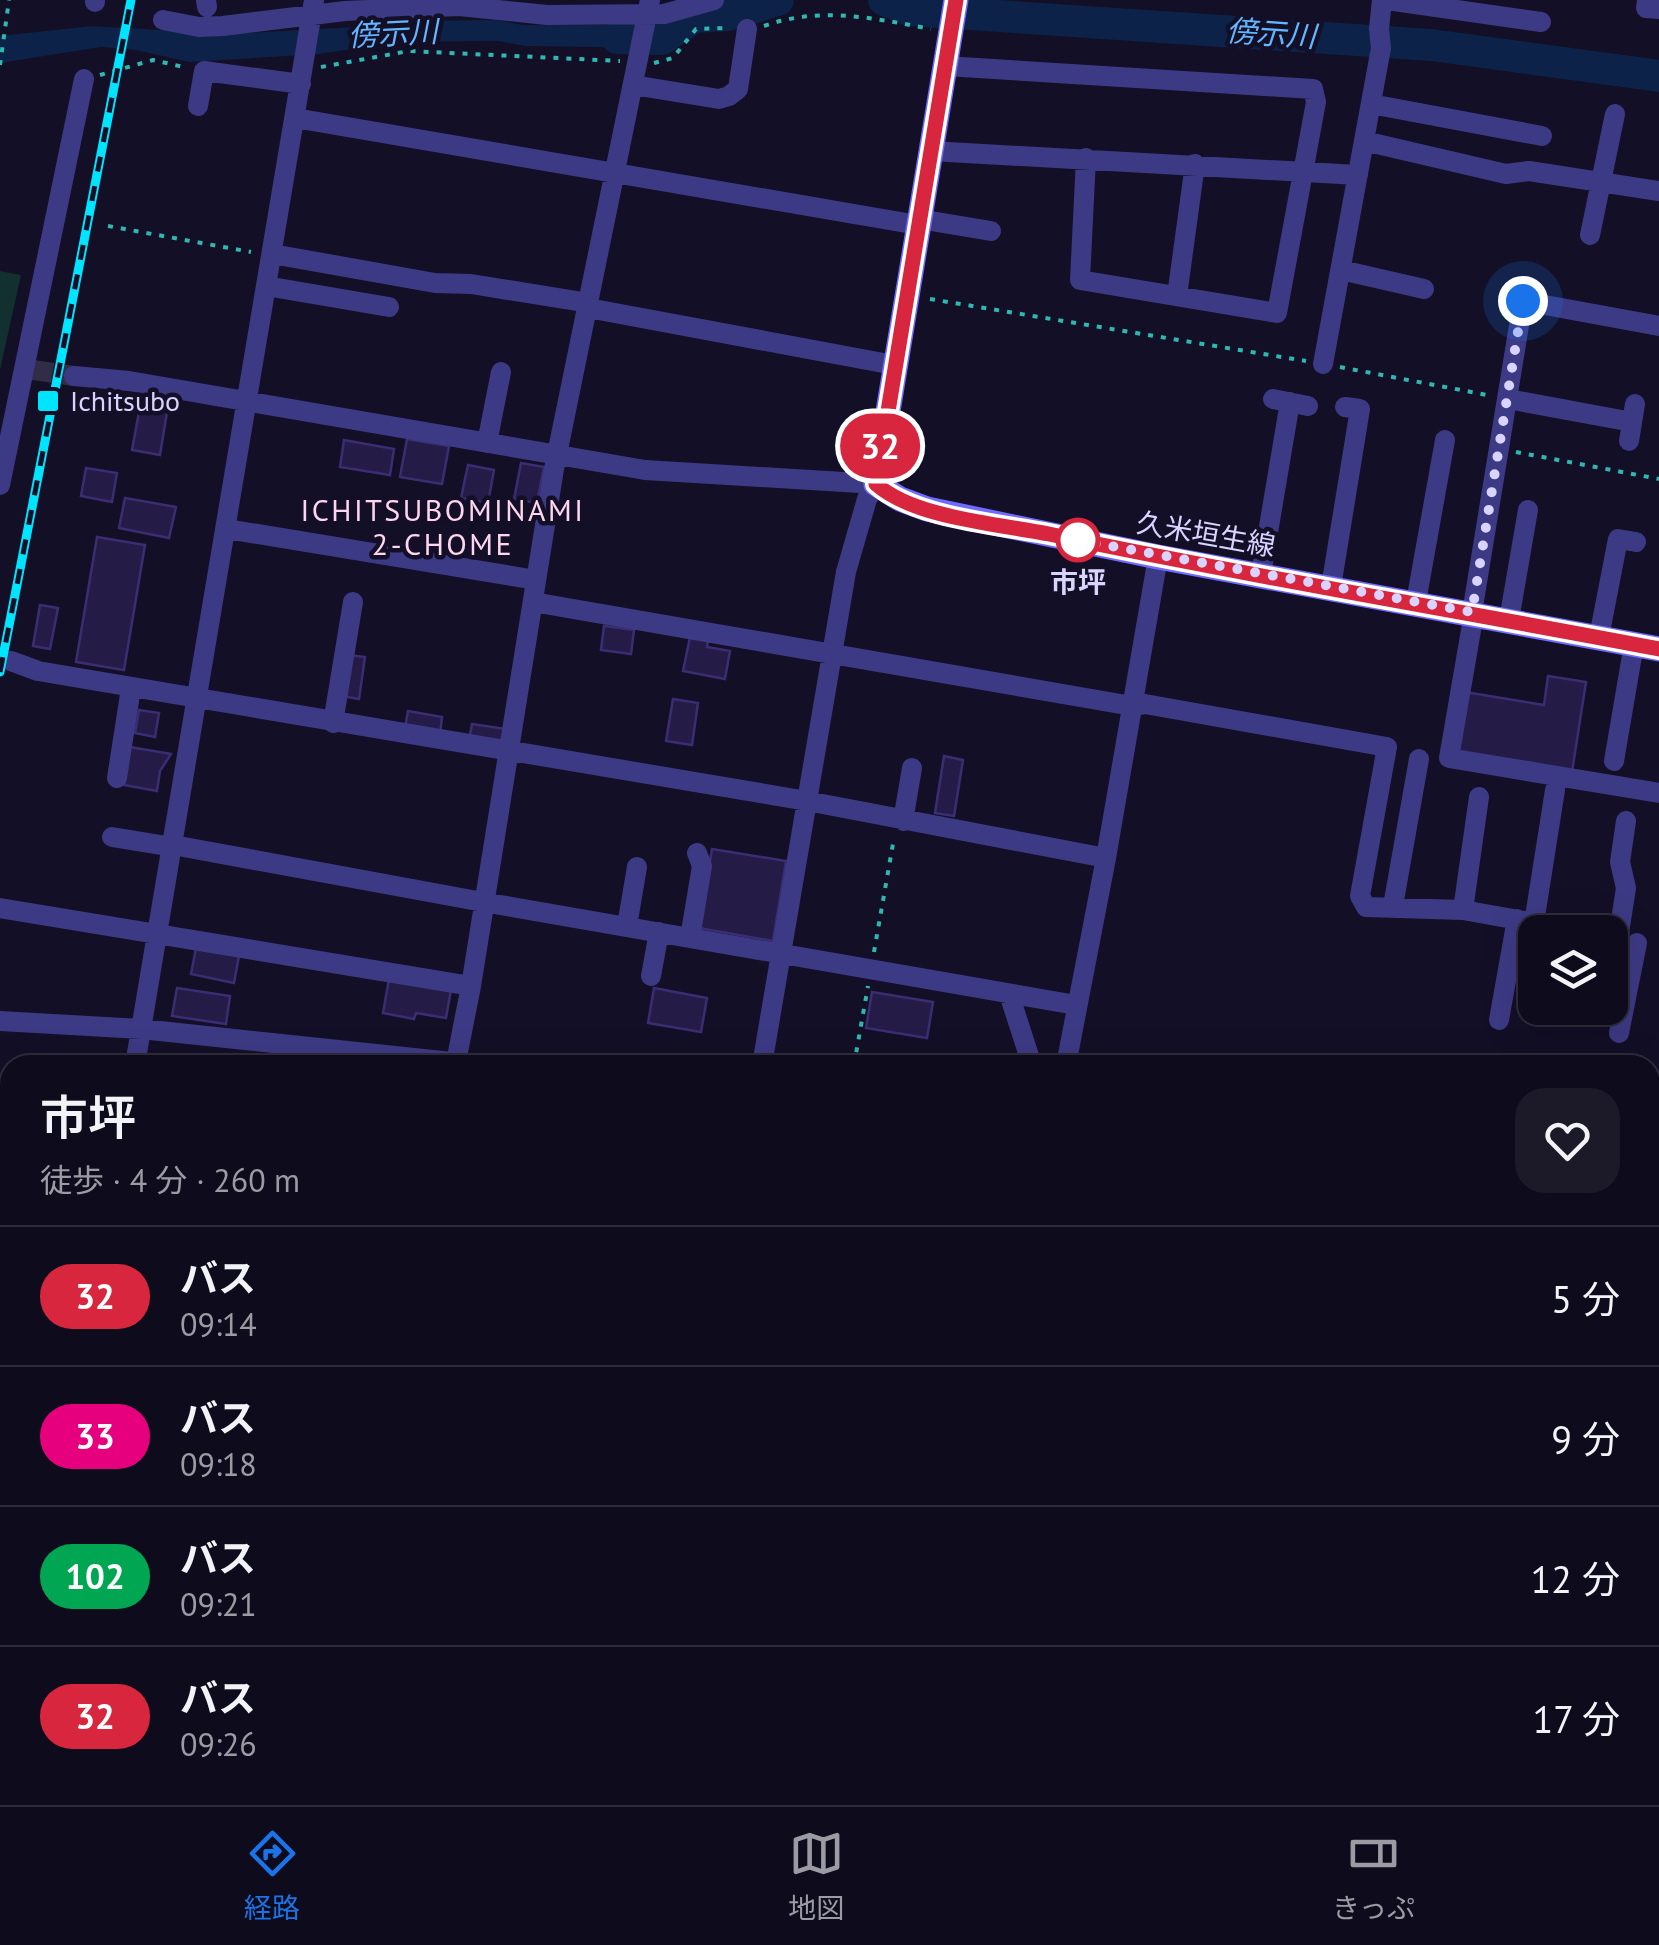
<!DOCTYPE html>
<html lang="ja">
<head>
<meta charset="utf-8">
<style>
  :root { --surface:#0e0b1c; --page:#1c1929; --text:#f1f3f6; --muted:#9b9ba3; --line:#2e2b3b; --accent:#1a73e8 }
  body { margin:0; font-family:"PT Sans","Noto Sans JP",sans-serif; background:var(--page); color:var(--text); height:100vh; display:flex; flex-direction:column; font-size:38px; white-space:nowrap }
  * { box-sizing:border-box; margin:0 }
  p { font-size:32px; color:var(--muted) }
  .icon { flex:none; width:55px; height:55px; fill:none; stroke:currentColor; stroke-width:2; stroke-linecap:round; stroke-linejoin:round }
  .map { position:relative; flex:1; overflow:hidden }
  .panel { position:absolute; left:0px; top:1055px; width:1660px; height:750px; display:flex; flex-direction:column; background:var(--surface); border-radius:30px 30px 0 0; box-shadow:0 10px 40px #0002,0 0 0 2px var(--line) }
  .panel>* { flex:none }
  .badge { padding:0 20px; border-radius:32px; font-size:35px; line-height:65px }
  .controls { position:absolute; left:1518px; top:915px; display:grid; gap:20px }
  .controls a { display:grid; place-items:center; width:110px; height:110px; border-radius:20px; background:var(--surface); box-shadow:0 10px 40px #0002,0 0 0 2px var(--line); font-size:50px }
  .you { position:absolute; width:50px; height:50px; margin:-25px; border:8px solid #fff; border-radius:50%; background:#1a73e8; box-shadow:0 0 0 15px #1a73e833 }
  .map>.badge { position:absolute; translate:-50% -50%; box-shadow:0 0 0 5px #fff }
  .round { display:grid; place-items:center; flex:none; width:105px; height:105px; border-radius:30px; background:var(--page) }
  .overview { display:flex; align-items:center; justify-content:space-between; height:170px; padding:0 40px }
  h1 { font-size:48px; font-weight:600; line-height:75px }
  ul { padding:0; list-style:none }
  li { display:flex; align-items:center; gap:30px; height:140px; padding:0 40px; border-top:2px solid var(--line) }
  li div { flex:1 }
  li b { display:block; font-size:38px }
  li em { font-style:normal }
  li .badge { min-width:110px; font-weight:700; text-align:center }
  .dock { display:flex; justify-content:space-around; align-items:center; height:140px; border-top:2px solid var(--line); background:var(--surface); font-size:28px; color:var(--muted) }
  .dock a { display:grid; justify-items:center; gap:5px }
  .dock .current { color:var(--accent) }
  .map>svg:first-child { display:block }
</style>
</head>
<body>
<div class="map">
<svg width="1659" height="1805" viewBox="0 0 1659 1805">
  <rect width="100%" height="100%" fill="#130f26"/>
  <!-- green -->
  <path fill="#12302f" d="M0 271 21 275 0 370Z
    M467 1795H683L697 1805H472Z
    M843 1795H1202L1226 1805H897Z"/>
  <!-- water -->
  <path fill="#0c2248" d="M496 20 523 25H657L662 48 525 46 498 41 397 42 319 54 189 62 136 50 101 47 0 63V36L92 26 227 34 356 27 399 21Z
    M0 1486 10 1495V1574L0 1565Z
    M228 1795H302L312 1805H236Z"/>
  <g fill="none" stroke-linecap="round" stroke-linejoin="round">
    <!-- river -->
    <path stroke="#0c2248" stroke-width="32" d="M884 0 909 10 1431 45 1659 76
      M617 38 662 39 694 17 728 15 778 0
      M457 1795 497 1805"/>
  </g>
  <!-- building -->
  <path fill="#241b47" stroke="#3b2d73" stroke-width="2.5" d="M141 401 168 406 160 455 132 450Z
    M407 439 449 446 442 484 400 477Z
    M344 440 394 449 390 475 340 467Z
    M521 463 544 467 537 503 514 499Z
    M468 465 494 470 488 503 461 498Z
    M86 468 117 473 112 502 81 496Z
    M125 498 176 507 169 538 119 528Z
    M97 537 145 545 124 670 76 662Z
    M40 605 58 608 50 649 33 646Z
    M604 626 634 630 631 654 601 650Z
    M690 637 708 641 707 647 730 651 725 679 683 671Z
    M349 655 365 657 359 699 342 696Z
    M1548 676 1586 682 1572 772 1455 754 1465 692 1544 705Z
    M673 699 698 703 692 745 666 741Z
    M139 710 159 713 155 737 135 733Z
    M408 711 442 717 440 734 405 728Z
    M472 724 506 729 504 746 469 740Z
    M130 747 171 754 160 771 157 791 124 785Z
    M944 756 963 760 954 816 935 813Z
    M712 849 786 861 773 941 699 928Z
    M196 948 239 956 234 983 191 974Z
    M389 979 451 990 446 1018 416 1013 414 1019 383 1013Z
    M177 988 230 996 226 1024 172 1016Z
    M654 988 707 998 701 1032 648 1023Z
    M872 992 933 1002 927 1038 866 1028Z"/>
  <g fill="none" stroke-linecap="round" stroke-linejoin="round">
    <!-- street-tunnel -->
    <path stroke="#312d47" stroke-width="20" stroke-dasharray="20 10" stroke-linecap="butt" d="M33 370 74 376"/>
    <!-- path -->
    <path stroke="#2fb8b0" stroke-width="4" stroke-dasharray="5 8" stroke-linecap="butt" d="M764 26C820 6 873 18 931 29
      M654 63 673 58 696 29 729 28
      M0 65 9 0
      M321 67 409 51 620 61
      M100 75 153 60 188 68
      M108 226 251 252
      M930 299 1306 361
      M1340 367 1487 395
      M1516 452 1659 479
      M874 952 894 838
      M854 1065 868 986
      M1351 1795 1375 1805
      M1431 1795 1438 1805
      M1506 1795 1524 1804"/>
    <!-- street -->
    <path stroke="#3d3a85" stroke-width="20" d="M206 0 207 7
      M1387 0 1541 22
      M1647 0 1646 8 1659 9
      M95 2V0
      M163 20 199 27 223 26 345 11 459 6 547 15 664 14 714 0
      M945 66 1313 89 1316 102 1277 313 1080 280 1086 158
      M633 85 719 99 729 96 738 89 747 29
      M1371 104 1542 136
      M198 106 204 71 301 84
      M295 118 918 225
      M1364 141 1506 174 1529 171 1659 191
      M930 151 1358 175
      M919 219 991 231
      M1590 235 1615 114
      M272 254 435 283 471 284 589 303
      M1341 270 1424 289
      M266 286 389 307
      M1177 296 1195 164
      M588 308 894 365
      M1323 364 1381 48 1379 29 1382 0
      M74 376 129 381 645 470 876 484 867 499 846 572 762 1065
      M1273 399 1308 406
      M1508 399 1632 422
      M1629 441 1635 404
      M487 443 501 372
      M0 485 84 79
      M227 529 536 580
      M1261 574 1290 402
      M1331 587 1360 409 1345 407
      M533 602 1132 706 1145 704 1387 747 1360 896 1366 907 1463 910 1584 932
      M1416 602 1445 440
      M1472 613 1523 301 1659 326
      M1474 613 1449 758 1659 793
      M1509 620 1528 510
      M1599 637 1618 539 1636 542
      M11 661 38 671 807 801 1106 858
      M333 723 353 602
      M1614 761 1634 644
      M117 778 131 688
      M903 821 912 768
      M112 837 173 847
      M173 845 483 902 1076 1005
      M1393 906 1419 759
      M0 908 471 986
      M1463 910 1479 797
      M1534 923 1555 790
      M627 926 637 867
      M690 938 702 866 697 853
      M1618 939 1626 888 1620 862 1626 821
      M651 976 659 932
      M1009 994 1032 1065
      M1499 1020 1517 919
      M0 1021 141 1029 480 1065
      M1619 1033 1637 943
      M456 1062 471 986 554 469 650 0
      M135 1065 314 0
      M1066 1065 1106 858 1158 557
      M0 1150H10
      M0 1244 10 1246
      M1650 1244 1659 1245
      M0 1335 10 1337
      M1650 1401 1659 1351
      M1650 1465 1659 1468
      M1652 1712 1659 1702
      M1650 1750 1659 1754
      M1296 1795 1320 1805
      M1539 1795 1560 1805"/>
    <!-- secondary -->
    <path stroke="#6f6bff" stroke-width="25" d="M956 0 876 484 900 499 927 509 1158 557 1659 649"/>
    <!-- highway -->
    <path stroke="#ff4fa3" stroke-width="30" d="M0 1188 10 1190
      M0 1211 10 1213
      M1609 1795 1630 1805"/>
    <defs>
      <path id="rail" d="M0 672 131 0"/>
    </defs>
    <!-- rail casing -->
    <use href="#rail" stroke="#00e5ff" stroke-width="9"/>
    <!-- rail -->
    <use href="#rail" stroke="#130f26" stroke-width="5" stroke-dasharray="15" stroke-linecap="butt"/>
  </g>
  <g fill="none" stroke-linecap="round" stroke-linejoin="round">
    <defs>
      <path id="line" d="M956 0 876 484C914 518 999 524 1049 534 1251 577 1456 610 1659 649"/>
    </defs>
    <!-- line casing -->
    <use href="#line" stroke="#fff" stroke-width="22"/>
    <!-- line -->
    <use href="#line" stroke="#d7263d" stroke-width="15"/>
    <!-- walk -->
    <path stroke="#d9d4ff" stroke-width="10" stroke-dasharray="0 18" d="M1078 540 1472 612 1523 301"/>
  </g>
  <!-- markers -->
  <rect fill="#00e5ff" stroke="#130f26" stroke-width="4" x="36" y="389" width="24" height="24" rx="5"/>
  <circle fill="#fff" stroke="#d7263d" stroke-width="5" cx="1078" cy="540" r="20"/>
  <g text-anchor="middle" stroke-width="9" stroke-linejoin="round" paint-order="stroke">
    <!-- poi labels -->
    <g font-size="28" fill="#d9d4ff" stroke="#130f26" text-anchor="start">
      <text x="70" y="411">Ichitsubo</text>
    </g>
    <!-- street labels -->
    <g font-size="28" fill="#d9d4ff" stroke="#130f26">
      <text transform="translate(1206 534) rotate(10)" y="10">久米垣生線</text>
    </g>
    <!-- stop labels -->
    <g font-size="28" font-weight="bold" fill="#d9d4ff" stroke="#130f26">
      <text x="1078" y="592">市坪</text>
    </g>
    <!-- water labels -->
    <g font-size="30" font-style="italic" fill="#62b6ff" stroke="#130f26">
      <text transform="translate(393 34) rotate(-3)" y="10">傍示川</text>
      <text transform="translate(1271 34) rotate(4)" y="10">傍示川</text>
    </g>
    <!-- neighbourhood labels -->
    <g font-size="30" letter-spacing="2.5" fill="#ffd6f0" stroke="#130f26">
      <text x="443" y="521">ICHITSUBOMINAMI<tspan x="443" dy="34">2-CHOME</tspan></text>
    </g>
  </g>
</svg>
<div class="controls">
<a><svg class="icon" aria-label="layers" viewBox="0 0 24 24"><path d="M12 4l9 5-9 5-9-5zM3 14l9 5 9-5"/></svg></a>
</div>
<div class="you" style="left:1523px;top:301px"></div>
<b class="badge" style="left:880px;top:446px;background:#d7263d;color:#fff">32</b>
<section class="panel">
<div class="overview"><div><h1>市坪</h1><p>徒歩 · 4 分 · 260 m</p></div><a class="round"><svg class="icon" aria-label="heart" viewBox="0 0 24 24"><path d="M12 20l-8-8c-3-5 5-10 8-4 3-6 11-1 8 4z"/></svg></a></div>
<ul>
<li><span class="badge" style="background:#d7263d;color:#fff">32</span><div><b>バス</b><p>09:14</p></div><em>5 分</em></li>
<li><span class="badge" style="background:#e6007e;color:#fff">33</span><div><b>バス</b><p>09:18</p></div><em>9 分</em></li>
<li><span class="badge" style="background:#00a651;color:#fff">102</span><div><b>バス</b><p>09:21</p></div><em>12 分</em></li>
<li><span class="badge" style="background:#d7263d;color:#fff">32</span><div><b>バス</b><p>09:26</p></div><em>17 分</em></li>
</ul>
</section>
</div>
<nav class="dock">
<a class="current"><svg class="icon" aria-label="directions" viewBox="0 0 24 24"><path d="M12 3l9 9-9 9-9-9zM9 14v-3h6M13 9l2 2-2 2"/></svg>経路</a>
<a><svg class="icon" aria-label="map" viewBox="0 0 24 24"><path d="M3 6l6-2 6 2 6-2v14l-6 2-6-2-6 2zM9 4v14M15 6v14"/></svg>地図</a>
<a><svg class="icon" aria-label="tickets" viewBox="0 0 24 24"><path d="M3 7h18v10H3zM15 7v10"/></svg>きっぷ</a>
</nav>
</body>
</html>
